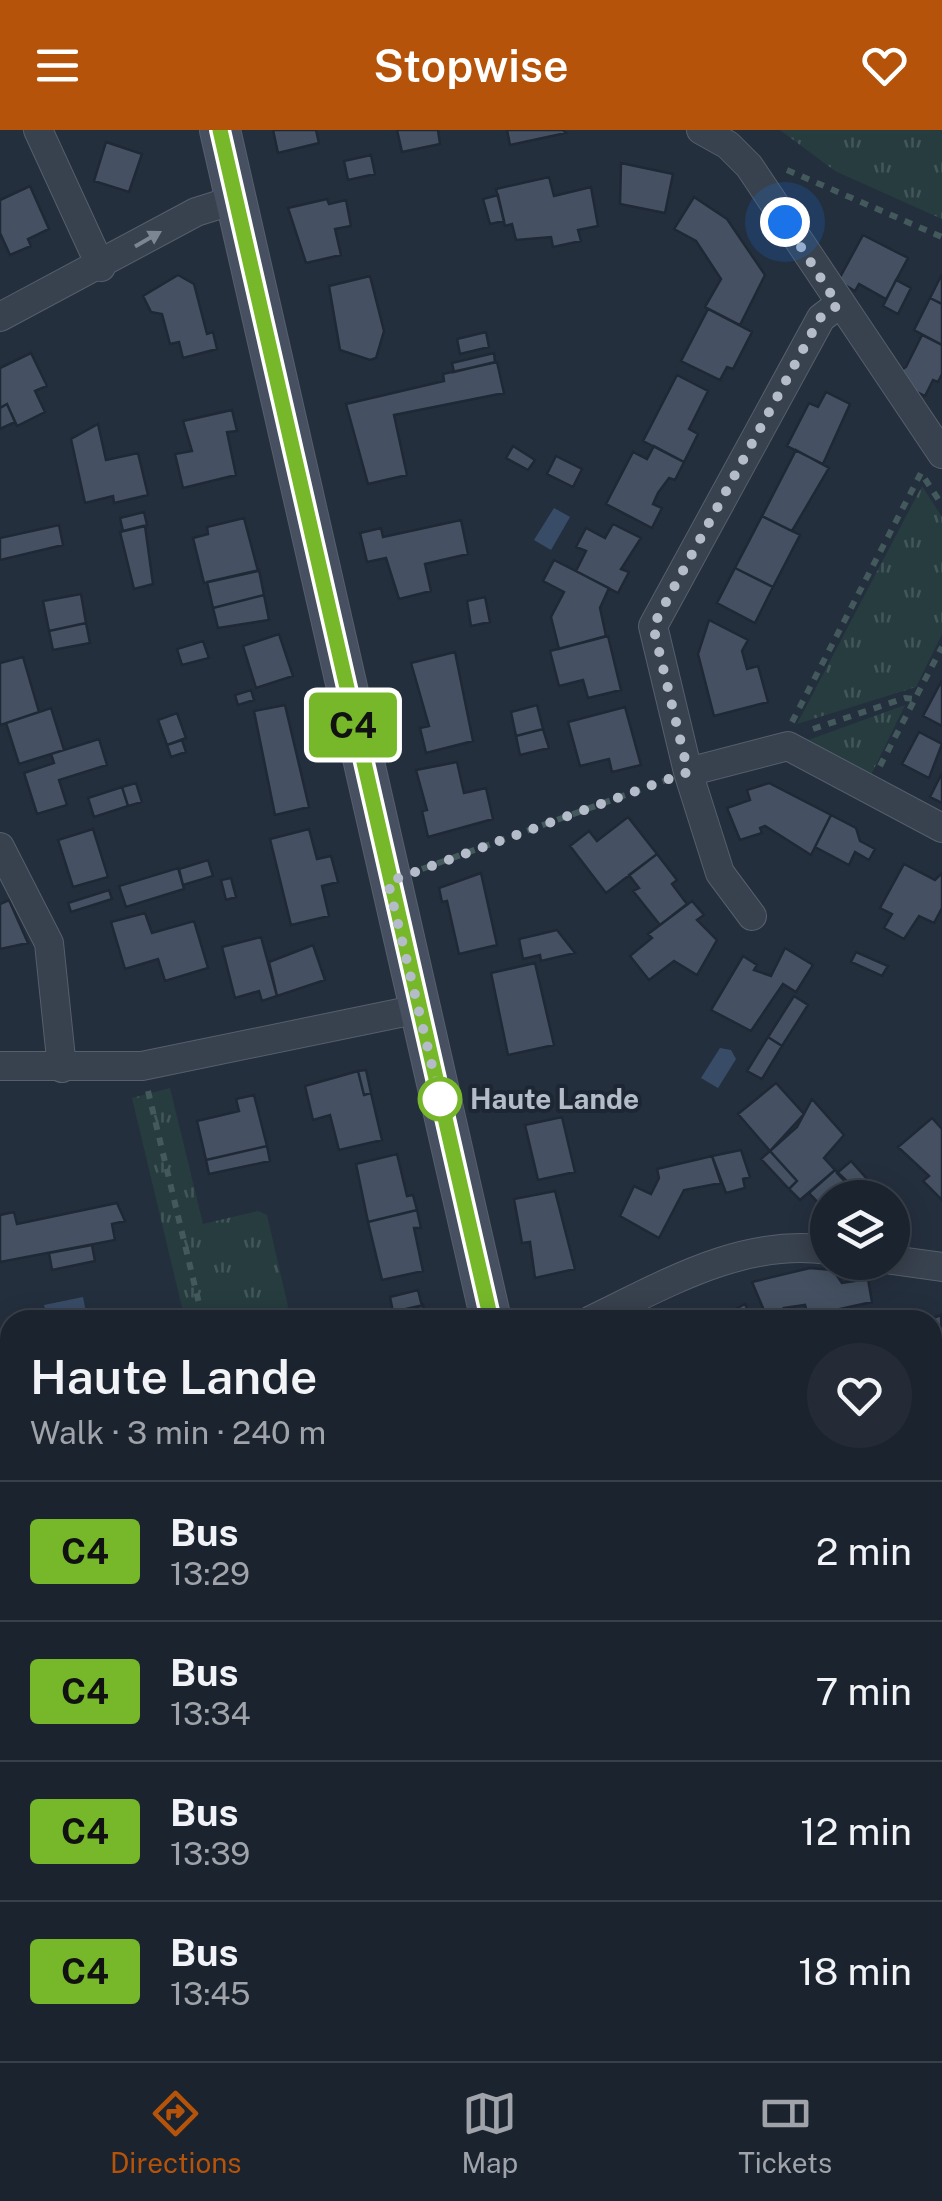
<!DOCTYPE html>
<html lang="en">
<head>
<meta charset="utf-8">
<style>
  :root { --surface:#1b232e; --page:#242b36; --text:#f1f3f6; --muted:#a0a4aa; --line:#39404a; --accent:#b45309 }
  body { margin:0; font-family:"Public Sans",sans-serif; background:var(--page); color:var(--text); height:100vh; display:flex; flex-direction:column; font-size:38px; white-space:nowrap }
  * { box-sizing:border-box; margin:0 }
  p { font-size:32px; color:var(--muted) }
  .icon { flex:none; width:55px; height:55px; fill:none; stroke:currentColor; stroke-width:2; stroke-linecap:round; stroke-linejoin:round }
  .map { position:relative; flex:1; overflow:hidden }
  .drawer { position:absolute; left:0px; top:1180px; width:942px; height:752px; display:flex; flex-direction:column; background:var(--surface); border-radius:30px 30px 0 0; box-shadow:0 5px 25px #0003,0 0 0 2px var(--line) }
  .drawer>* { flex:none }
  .badge { padding:0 20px; border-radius:8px; font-size:35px; line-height:65px }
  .fabs { position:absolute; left:810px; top:1050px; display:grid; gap:20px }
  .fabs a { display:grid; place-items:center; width:100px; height:100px; border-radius:50%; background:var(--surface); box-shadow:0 5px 25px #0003,0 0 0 2px var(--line); font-size:50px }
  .you { position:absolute; width:50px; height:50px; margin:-25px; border:8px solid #fff; border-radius:50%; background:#1a73e8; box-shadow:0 0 0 15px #1a73e833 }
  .map>.badge { position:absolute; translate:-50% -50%; box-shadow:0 0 0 5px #fff }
  .round { display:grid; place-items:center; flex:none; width:105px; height:105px; border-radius:52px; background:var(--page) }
  .head { display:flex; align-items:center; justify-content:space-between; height:170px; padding:0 30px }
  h1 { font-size:48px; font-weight:600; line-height:75px }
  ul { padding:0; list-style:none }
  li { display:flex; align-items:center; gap:30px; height:140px; padding:0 30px; border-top:2px solid var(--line) }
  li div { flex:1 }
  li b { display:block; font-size:38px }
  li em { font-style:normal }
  li .badge { min-width:110px; font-weight:700; text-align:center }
  header { display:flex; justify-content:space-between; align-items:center; height:130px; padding:0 30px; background:var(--accent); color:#fff; font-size:45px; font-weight:600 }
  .tab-bar { display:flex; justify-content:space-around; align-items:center; height:140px; border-top:2px solid var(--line); background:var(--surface); font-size:28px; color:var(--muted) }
  .tab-bar a { display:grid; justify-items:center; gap:5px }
  .tab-bar .active { color:var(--accent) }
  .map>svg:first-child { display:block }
</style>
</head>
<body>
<header><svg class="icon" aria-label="menu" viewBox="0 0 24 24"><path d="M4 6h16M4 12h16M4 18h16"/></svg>Stopwise<svg class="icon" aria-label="heart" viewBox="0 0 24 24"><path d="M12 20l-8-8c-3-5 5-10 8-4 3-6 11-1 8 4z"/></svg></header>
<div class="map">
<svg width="942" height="1931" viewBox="0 0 942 1931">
  <defs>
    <pattern id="grass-tufts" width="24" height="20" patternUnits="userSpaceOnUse" patternTransform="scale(2.5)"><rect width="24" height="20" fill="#263c3f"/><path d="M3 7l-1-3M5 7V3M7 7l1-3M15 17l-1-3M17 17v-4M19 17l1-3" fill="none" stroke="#435659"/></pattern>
  </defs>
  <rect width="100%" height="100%" fill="#242f3e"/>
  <!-- grass -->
  <path fill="url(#grass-tufts)" d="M780 0H942V89L835 41Z
    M922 356 942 387V504L916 557 797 594Z
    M905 575 870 647 800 613Z
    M170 958 203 1094 258 1081 267 1085 288 1176 286 1188 185 1190 132 968Z
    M163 1923H252L259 1931H152Z"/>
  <!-- water -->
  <path fill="#394c67" d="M554 378 570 387 551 420 534 410Z
    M720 918 731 920 736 929 718 958 701 948Z
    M83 1167 87 1188 48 1190 44 1175Z"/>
  <!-- building -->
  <path fill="#455162" stroke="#1f2835" stroke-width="2.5" d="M273 0H316L319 13 278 23Z
    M397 0H438L440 14 402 22Z
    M507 0H563L566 3 510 15Z
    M106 12 142 24 129 62 94 51Z
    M371 25 375 44 348 50 344 31Z
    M621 33 673 44 665 83 620 74Z
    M549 47 554 66 591 57 598 96 578 100 581 111 553 117 551 107 516 110 512 94 505 96 496 59Z
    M30 56 49 99 28 109 31 116 10 125 0 103V70Z
    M498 65 504 91 490 94 483 69Z
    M694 67 727 89 765 145 740 195 705 177 721 149 696 111 674 99Z
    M327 69 329 74 346 70 351 96 335 99 341 125 306 133 288 78Z
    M863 105 908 128 886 169 859 154 855 161 838 151Z
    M942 144V174L930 168Z
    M178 145 194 154 207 204 213 202 217 219 183 228 179 212 170 214 162 184 151 182 143 166Z
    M370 146 384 201 376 228 370 230 340 220 329 156Z
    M896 150 911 158 898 184 883 176Z
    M930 168 942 174V215L914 200Z
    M708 179 752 202 733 239 727 237 720 250 681 231Z
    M486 202 489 217 460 224 457 209Z
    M922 205 942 215V244L938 252 933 250 925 266 907 257 898 242 906 237Z
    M31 223 47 256 35 261 45 282 17 296 7 274 0 278V238Z
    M494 223 495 232 454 242 452 233Z
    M497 232 504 263 394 285 407 345 368 354 346 274 444 251 443 244Z
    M677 245 708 261 689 299 698 304 684 332 643 311Z
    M826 262 850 274 823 334 787 316 809 273 818 277Z
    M7 274 15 292 0 299V278Z
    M232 280 237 301 227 302 236 345 183 358 175 324 192 321 183 291Z
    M98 294 106 330 138 323 148 365 114 373 113 366 85 373 71 309Z
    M513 316 535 330 528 340 506 328Z
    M654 316 684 332 675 350 669 348 658 363 653 374 662 378 652 398 606 374 633 322 647 329Z
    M796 320 829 338 792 401 762 386Z
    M556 326 582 339 573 357 547 344Z
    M144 382 147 395 123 401 120 388Z
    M762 386 800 405 773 457 735 438Z
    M244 388 258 441 204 453 193 408 208 404 207 397Z
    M461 390 468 424 425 434 431 461 399 469 386 428 367 432 360 403 381 398 383 407Z
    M613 394 641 408 621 439 629 442 618 463 576 441 586 421 576 417 586 398 605 408Z
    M59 395 63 415 0 430V408Z
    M145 396 153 454 134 459 120 402Z
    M554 430 609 458 600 478 606 506 559 519 551 487 564 462 543 451Z
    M735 438 773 457 755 493 717 473Z
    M259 440 264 465 213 478 207 452Z
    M81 464 86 493 49 501 43 471Z
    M264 465 269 490 218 498 213 478Z
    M485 467 490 492 471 496 467 471Z
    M709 490 748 510 742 521 747 539 758 536 768 572 714 586 698 524Z
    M86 493 90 513 53 520 49 501Z
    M279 504 293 546 256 558 243 516Z
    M608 506 621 560 588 568 583 550 559 556 550 521Z
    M203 511 209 528 182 535 177 519Z
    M455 522 473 611 426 623 420 598 429 596 411 533Z
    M23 527 39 582 0 595V533Z
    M942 550V596L923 586Z
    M251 560 254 570 238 575 235 565Z
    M285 575 309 677 275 685 254 581Z
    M537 575 543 599 516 606 511 582Z
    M625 577 641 635 612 642 609 629 580 636 568 592Z
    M51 578 64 620 19 634 6 593Z
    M177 583 186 608 167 615 158 590Z
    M543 599 549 618 520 625 516 606Z
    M919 602 942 614 929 648 902 634Z
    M99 609 107 635 59 650 67 675 37 684 24 643 54 633 51 624Z
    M182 610 186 622 171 627 167 615Z
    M457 632 464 663 486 658 493 689 428 707 422 681 427 680 416 640Z
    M942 643V673L930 667Z
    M136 653 142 672 128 676 122 657Z
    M769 653 831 685 811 725 765 696 760 698 762 703 740 710 727 678 750 670 747 660Z
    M122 657 128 676 94 687 88 668Z
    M831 685 856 698 860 711 875 719 869 730 855 722 849 735 815 717Z
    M628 687 657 724 606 763 570 716 589 701 597 711Z
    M93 699 108 747 73 757 58 710Z
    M309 699 317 729 331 726 338 752 322 756 329 786 291 795 270 709Z
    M657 724 677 750 672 754 687 774 660 795 633 761 639 758 629 745Z
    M208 730 213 746 183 755 179 739Z
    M904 734 935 750 942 743V778L934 793 919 786 904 809 884 798 892 784 880 778Z
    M178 738 184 759 126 777 119 756Z
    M481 743 497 815 459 824 447 771 442 772 439 758Z
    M231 748 236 767 226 770 221 750Z
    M109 760 112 769 71 782 68 773Z
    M9 770 28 813 0 819V774Z
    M692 771 704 785 697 790 717 810 697 845 674 831 649 850 630 826 652 808 648 804Z
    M145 783 152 803 194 791 208 838 165 851 158 829 125 839 111 792Z
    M557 800 575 823 541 831 540 825 523 829 519 809Z
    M261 807 277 866 262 871 259 861 235 868 222 817Z
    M313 815 325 850 277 866 269 832Z
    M785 818 813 835 796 862 783 854 751 901 711 880 743 826 757 835 754 840 771 846Z
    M856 822 888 836 882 846 851 832Z
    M535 833 554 915 508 925 491 843Z
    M794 866 808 875 782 916 768 907Z
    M768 907 782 916 762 949 747 941Z
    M366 940 371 963 364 965 358 941Z
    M358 941 364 965 371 963 382 1010 339 1020 330 985 313 990 305 956Z
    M776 953 804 984 770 1021 738 984Z
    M254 965 267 1016 206 1030 197 991 239 981 236 969Z
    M812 969 844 1005 824 1028 835 1040 800 1070 789 1059 797 1051 770 1021 797 997Z
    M562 987 575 1042 538 1050 525 995Z
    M932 988 942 999V1070L923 1051 929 1046 898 1017Z
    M267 1016 270 1031 209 1044 206 1030Z
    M741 1020 750 1047 743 1049 745 1058 726 1063 712 1026Z
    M770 1021 797 1051 789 1059 761 1029Z
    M397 1024 407 1066 413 1065 417 1080 368 1092 356 1034Z
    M712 1026 721 1053 684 1060 659 1108 620 1086 634 1056 651 1064 659 1048 657 1039Z
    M851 1031 867 1049 854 1061 837 1043Z
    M835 1040 865 1068H828V1083L809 1063Z
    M555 1061 575 1139 535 1148 530 1112 522 1113 514 1069Z
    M117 1073 125 1091 112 1094 115 1110 0 1132V1085L14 1082 17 1094Z
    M417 1080 421 1098H414L423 1141 382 1150 368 1092Z
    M92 1115 95 1131 52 1140 49 1123Z
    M810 1138 833 1140 842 1153 868 1149 872 1172 808 1186 805 1175 784 1178 789 1190H768L752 1152Z
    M418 1160 422 1176 393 1182 390 1167Z
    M745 1174 752 1190H732L730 1182Z
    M423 1175 426 1189 372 1190V1187Z
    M941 1185 942 1215 935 1218 932 1190H928Z
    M937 1446 942 1465 932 1469V1447Z
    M941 1492 942 1494V1539L932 1522V1495Z
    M10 1571V1609L0 1585V1575Z
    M10 1696V1802L0 1806V1698Z
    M942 1702V1737L932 1738V1703Z
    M934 1752H942V1776H935Z
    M69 1922H82L86 1931H49Z
    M434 1922H484L472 1931H441Z
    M529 1922H616L617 1931H530Z
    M711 1922H754L755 1931H712Z"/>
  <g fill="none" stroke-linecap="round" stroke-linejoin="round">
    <defs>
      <path id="street" d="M38 0 101 137
        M701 0 728 15 749 36 942 324
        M0 187 196 82 234 70
        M688 642 788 616 942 698
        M0 717 49 813 62 938
        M752 786 720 743 688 642 653 496 821 188 838 175
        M0 936H142L419 879
        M892 1130 942 1137
        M591 1190C666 1154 743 1108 828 1120
        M0 1524 10 1522
        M932 1660H942
        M309 1929 318 1922"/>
      <path id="secondary" d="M220 0 491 1190
        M818 1922 819 1931"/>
    </defs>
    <!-- street casing -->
    <use href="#street" stroke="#565f6c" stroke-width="30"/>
    <!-- secondary casing -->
    <use href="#secondary" stroke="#565f6c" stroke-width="42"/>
    <!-- path -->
    <path stroke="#44595c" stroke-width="6" stroke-dasharray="8 8" stroke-linecap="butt" d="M787 40 942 107
      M925 349 942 375
      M792 592 922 341
      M813 599 905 568 914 569
      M880 636 942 517
      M422 739 664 651
      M148 961 203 1190
      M643 1922 644 1931"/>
    <!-- street -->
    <use href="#street" stroke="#38414e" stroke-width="28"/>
    <!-- secondary -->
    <use href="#secondary" stroke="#465061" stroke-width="40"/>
  </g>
  <!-- one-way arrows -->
  <defs><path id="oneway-solid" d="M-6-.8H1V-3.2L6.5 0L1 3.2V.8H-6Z" transform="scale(2.5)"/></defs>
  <use fill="#7c8592" href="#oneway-solid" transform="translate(148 109) rotate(-30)"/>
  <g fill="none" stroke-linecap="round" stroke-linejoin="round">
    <defs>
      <path id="line" d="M220 0 491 1190"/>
    </defs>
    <!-- line casing -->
    <use href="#line" stroke="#fff" stroke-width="22"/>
    <!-- line -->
    <use href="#line" stroke="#76b82a" stroke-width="15"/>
    <!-- walk -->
    <path stroke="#b4bcc9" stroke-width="10" stroke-dasharray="0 18" d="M440 969 388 752 688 642 653 496 820 188 838 175 785 92"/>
  </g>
  <!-- markers -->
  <circle fill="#fff" stroke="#76b82a" stroke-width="5" cx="440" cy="969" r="20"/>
  <g text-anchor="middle" stroke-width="8" stroke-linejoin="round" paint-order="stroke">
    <!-- stop labels -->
    <g font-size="28" font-weight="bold" fill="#b4bcc9" stroke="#1d2633" text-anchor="start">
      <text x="470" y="979">Haute Lande</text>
    </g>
  </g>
</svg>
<div class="fabs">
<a><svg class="icon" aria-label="layers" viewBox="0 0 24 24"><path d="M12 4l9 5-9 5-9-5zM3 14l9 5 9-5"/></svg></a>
</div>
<div class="you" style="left:785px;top:92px"></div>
<b class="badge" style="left:353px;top:595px;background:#76b82a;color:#111">C4</b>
<section class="drawer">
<div class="head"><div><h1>Haute Lande</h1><p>Walk · 3 min · 240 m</p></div><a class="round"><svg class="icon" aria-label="heart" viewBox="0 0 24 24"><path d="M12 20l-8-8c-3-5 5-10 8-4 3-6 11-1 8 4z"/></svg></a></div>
<ul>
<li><span class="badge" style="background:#76b82a;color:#111">C4</span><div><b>Bus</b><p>13:29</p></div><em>2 min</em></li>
<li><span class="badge" style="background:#76b82a;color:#111">C4</span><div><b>Bus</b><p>13:34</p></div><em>7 min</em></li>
<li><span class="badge" style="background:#76b82a;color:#111">C4</span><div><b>Bus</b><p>13:39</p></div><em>12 min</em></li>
<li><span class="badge" style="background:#76b82a;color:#111">C4</span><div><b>Bus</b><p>13:45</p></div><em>18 min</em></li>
</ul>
</section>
</div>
<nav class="tab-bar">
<a class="active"><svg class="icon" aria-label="directions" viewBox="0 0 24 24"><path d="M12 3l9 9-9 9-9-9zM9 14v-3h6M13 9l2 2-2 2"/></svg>Directions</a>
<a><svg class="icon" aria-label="map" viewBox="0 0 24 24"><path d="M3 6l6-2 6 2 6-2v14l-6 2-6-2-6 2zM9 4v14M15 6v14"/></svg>Map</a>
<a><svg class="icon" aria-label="tickets" viewBox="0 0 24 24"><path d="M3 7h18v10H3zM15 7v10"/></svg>Tickets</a>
</nav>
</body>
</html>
